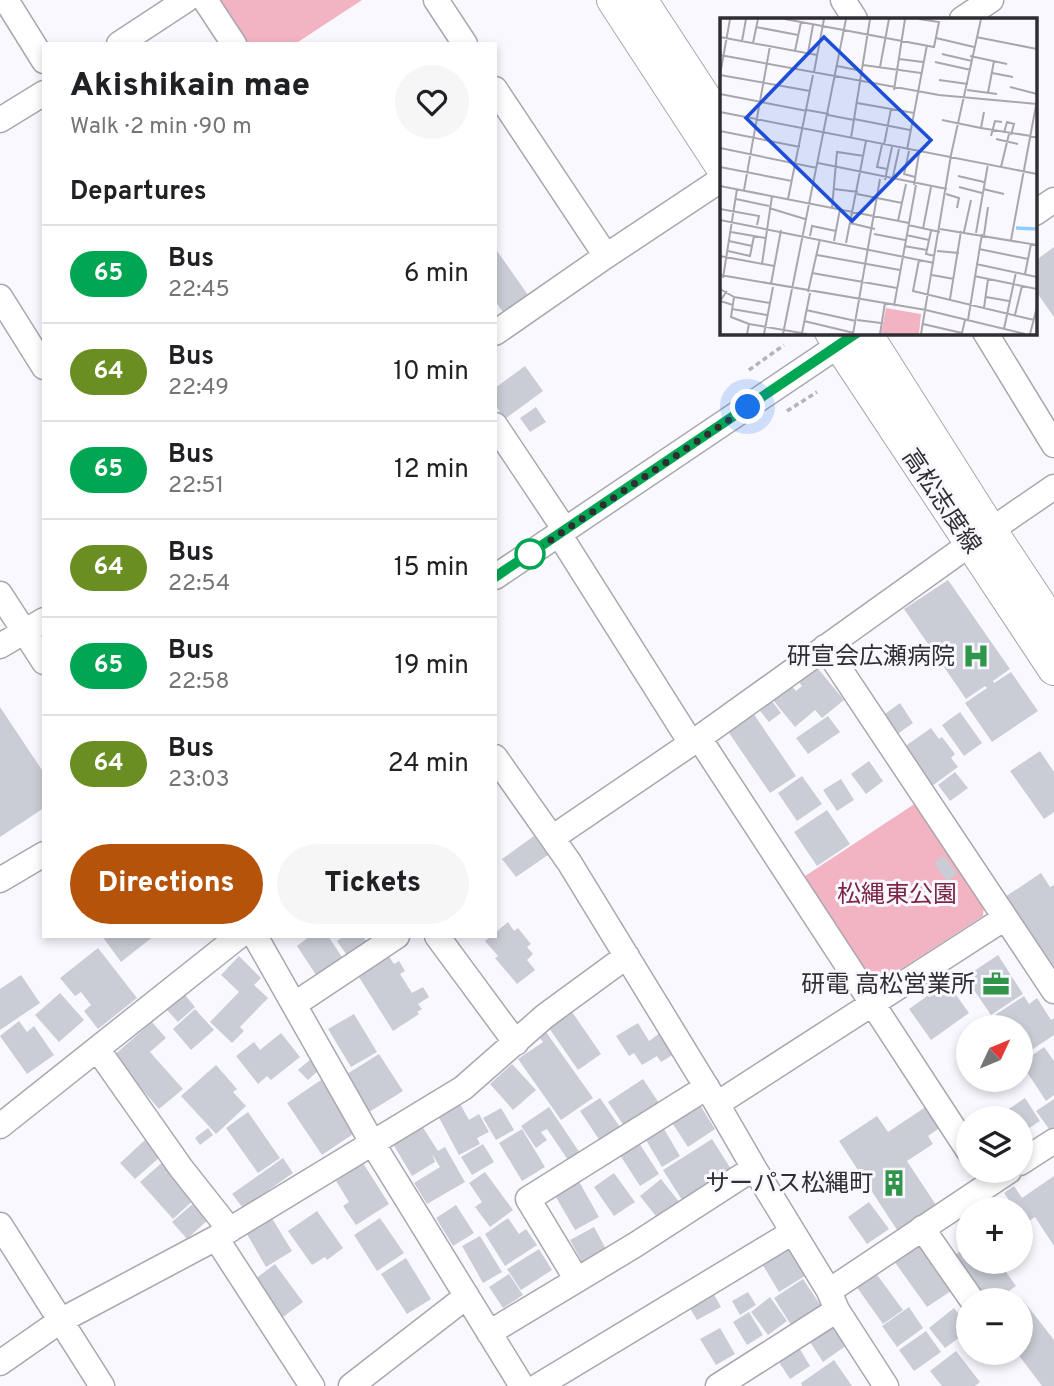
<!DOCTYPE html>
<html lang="en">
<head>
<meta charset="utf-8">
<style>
  :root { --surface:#fff; --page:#f6f6f6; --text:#202124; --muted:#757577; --line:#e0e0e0; --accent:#b45309 }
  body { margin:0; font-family:Overpass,"Noto Sans JP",sans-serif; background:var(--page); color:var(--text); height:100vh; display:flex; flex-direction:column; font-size:26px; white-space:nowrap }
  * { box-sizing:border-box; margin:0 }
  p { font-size:23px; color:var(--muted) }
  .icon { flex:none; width:38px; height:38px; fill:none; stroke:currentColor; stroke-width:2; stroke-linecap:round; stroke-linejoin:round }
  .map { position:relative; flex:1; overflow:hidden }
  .side { position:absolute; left:42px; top:42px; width:455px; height:896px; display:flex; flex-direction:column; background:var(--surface); border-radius:0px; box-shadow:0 4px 10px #0003 }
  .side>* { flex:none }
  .badge { padding:0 14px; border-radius:23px; font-size:24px; line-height:46px }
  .needle { width:46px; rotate:46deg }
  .controls { position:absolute; left:956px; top:1015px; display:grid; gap:14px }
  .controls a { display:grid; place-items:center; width:77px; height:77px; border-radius:50%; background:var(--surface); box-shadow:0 4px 10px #0003; font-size:35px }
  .you { position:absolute; width:35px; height:35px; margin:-18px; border:5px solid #fff; border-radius:50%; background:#1a73e8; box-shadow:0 0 0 10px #1a73e833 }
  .map>.badge { position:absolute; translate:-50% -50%; box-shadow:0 0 0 4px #fff }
  h2 { padding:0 28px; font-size:26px; line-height:63px }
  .round { display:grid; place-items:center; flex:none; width:74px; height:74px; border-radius:37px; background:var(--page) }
  .overview { display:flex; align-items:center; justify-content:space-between; height:119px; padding:0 28px }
  h1 { font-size:33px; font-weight:800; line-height:52px }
  .primary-button { display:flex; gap:14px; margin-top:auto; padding:14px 28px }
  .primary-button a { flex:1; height:80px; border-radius:42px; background:var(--accent); color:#fff; font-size:28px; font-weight:800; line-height:80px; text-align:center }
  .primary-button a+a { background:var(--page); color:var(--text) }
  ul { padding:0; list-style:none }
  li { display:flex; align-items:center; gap:21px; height:98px; padding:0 28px; border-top:2px solid var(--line) }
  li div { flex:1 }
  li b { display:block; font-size:26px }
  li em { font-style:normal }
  li .badge { min-width:77px; font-weight:700; text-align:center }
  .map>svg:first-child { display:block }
</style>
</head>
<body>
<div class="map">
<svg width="1054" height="1386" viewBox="0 0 1054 1386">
  <rect width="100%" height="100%" fill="#faf8ff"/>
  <!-- green -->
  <path fill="#f2b3c3" d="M217 0H362L295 44H246Z
    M916 803 984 905 983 916 881 982 870 981 802 878Z"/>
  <!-- building -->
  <path fill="#cacdd6" d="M1054 247V317L1035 290V261Z
    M495 248 528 295 503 312 495 301Z
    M525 366 543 391 505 419 495 405V388Z
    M536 407 546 422 530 432 520 418Z
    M948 580 1010 669 993 681 994 683 1011 672 1038 711 992 742 965 703 987 688 985 686 966 699 904 609Z
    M815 665 844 700 822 718 815 710 795 727 773 700 791 685 796 691 802 686 797 680Z
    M769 697 781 713 769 722 757 707Z
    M900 703 913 723 896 735 882 716Z
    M0 707 44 773V808L0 837Z
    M751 710 796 776 770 793 725 727Z
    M960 712 982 743 964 756 942 725Z
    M828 716 840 732 808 754 796 738Z
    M931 728 939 739 942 737 955 754 951 758 958 767 932 786 904 747Z
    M1040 751 1054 772V812L1044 819 1010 771Z
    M869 761 883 781 866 794 851 774Z
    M955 772 968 788 950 801 938 785Z
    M802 776 822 804 797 821 778 793Z
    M841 779 854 800 837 811 823 790Z
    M827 810 850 844 817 866 794 832Z
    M534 836 548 855 516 877 502 859Z
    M944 856 957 874 947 881 934 863Z
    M1041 873 1050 887 1054 885V975L1002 899Z
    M508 922 514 931 518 928 531 944 527 947 533 954 527 960 535 970 517 984 495 958 498 956 485 941 491 936H495V933Z
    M102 936H154L121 962Z
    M310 936H328L344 960 318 978 297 946Z
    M344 936H363L368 944 348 957 337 941Z
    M98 948 137 998 98 1029 84 1011 91 1005 81 992 75 996 60 978Z
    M388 955 394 964 399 961 405 971 400 974 412 993 423 987 429 997 418 1004 422 1009 417 1012 419 1014 393 1031 357 974Z
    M998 955 1023 994 991 1015 965 977Z
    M239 956 261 978 254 985 268 998 240 1027 244 1031 232 1043 210 1022 239 992 221 975Z
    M21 975 40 1003 0 1030V989Z
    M947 982 969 1013 931 1040 909 1009Z
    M60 993 84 1020 59 1042 35 1015Z
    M185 995 195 1007 178 1022 167 1010Z
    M1024 996 1029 1004 1037 998 1051 1020 1054 1018V1035L1030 1051 1020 1036V1027H983L981 1024Z
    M195 1009 214 1030 191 1050 173 1029Z
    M572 1012 601 1054 578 1070 549 1028Z
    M354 1014 377 1052 351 1067 328 1029Z
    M19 1021 27 1032 34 1026 54 1055 27 1074 0 1036Z
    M152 1022 166 1038 150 1052 183 1089 159 1109 113 1056Z
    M638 1023 649 1041 660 1033 674 1054 661 1062 657 1056 642 1065 634 1053 629 1056 616 1036Z
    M546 1032 593 1098 561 1120 518 1059 543 1042 539 1037Z
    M281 1033 300 1057 271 1080 267 1076 258 1084 236 1056 254 1042 260 1050Z
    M1044 1047 1054 1061V1095L1046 1101 1021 1063Z
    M379 1054 403 1091 366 1114 342 1077Z
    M312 1058 321 1068 308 1080 298 1070Z
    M512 1064 536 1090 513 1110 490 1084Z
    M216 1065 237 1089 233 1092 246 1106 216 1134 181 1096Z
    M643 1079 661 1106 626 1129 608 1102Z
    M321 1080 356 1132 322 1155 287 1103Z
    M600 1098 622 1130 602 1144 580 1111Z
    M1025 1098 1040 1121 1020 1134V1118H995Z
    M1054 1099V1131L1052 1133 1036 1111Z
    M459 1102 469 1120 479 1114 489 1132 477 1138 480 1144 459 1155 437 1114Z
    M700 1105 715 1129 688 1147 669 1118Z
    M927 1106 941 1127 928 1136 933 1144 907 1161 936 1205 897 1230 839 1141 877 1116 888 1132Z
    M549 1107 582 1156 570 1163 547 1129 541 1132 547 1140 536 1148 521 1126Z
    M501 1108 514 1130 496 1140 483 1118Z
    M248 1112 280 1158 258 1173 226 1128Z
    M661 1124 680 1156 662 1167 643 1135Z
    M422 1126 438 1151 445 1147 465 1182 427 1204 414 1183 440 1167 432 1154 435 1162 412 1176 393 1144Z
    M208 1128 213 1135 200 1145 195 1138Z
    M522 1129 545 1167 522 1181 499 1143Z
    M712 1139 731 1169 682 1200 663 1170Z
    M145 1140 160 1157 135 1179 120 1163Z
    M639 1143 659 1174 640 1186 620 1155Z
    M483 1144 494 1162 472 1175 461 1157Z
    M283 1158 293 1173 243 1208 232 1194Z
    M165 1160 197 1197 173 1219 140 1182Z
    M363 1163 389 1204 356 1225 343 1206 349 1202 336 1181Z
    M485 1172 513 1210 490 1227 475 1207 482 1202 469 1183Z
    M614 1173 635 1202 614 1216 594 1187Z
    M1054 1176V1246L1035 1217 1025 1224 1020 1217V1209H1015L1004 1193 1014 1186 1022 1198Z
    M577 1178 599 1217 575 1230 553 1192Z
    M661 1179 680 1203 659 1220 640 1196Z
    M196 1201 211 1217 187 1239 172 1222Z
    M869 1202 889 1229 867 1244 848 1217Z
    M456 1205 474 1233 453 1246 436 1218Z
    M317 1211 343 1248 327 1260 325 1257 312 1265 288 1231Z
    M270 1215 292 1251 266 1267 244 1229Z
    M380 1218 404 1253 377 1271 354 1235Z
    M508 1218 519 1234 526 1229 537 1245 505 1266 485 1234Z
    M594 1227 606 1249 582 1262 570 1240Z
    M480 1236 502 1272 483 1283 462 1246Z
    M918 1244 951 1291 927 1307 894 1261Z
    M790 1245 808 1274 779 1292 761 1262Z
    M968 1246V1262H999L1016 1286 996 1300H986L955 1255Z
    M539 1249 552 1270 521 1290 507 1269Z
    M406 1258 431 1299 407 1314 381 1274Z
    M275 1264 303 1302 283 1317 255 1279Z
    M875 1272 903 1310 883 1324 856 1286Z
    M509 1274 523 1295 503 1308 489 1287Z
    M803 1279 823 1309 793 1328 774 1298Z
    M712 1291 721 1307 697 1320 688 1305Z
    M748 1292 756 1305 740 1315 732 1301Z
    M770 1297 787 1321 768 1335 751 1312Z
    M1023 1300 1054 1340V1386H1042L1017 1353H1020V1303Z
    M909 1307 923 1328 897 1347 882 1326Z
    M954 1308 968 1326V1331L945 1348 929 1328Z
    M749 1312 763 1335 747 1345 733 1322Z
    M831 1323 847 1345 823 1362 808 1339Z
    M720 1328 735 1354 716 1365 700 1339Z
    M926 1331 941 1352 914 1371 899 1350Z
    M798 1346 810 1366 790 1379 777 1359Z
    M956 1351 980 1382 975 1386H942L930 1371Z
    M834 1360 852 1386H802L801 1383Z"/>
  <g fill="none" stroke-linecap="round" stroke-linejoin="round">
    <defs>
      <path id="minor" d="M6 0 44 61
        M205 0 234 44
        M436 0 465 44
        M843 0 855 19
        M962 19 991 0
        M119 44 186 0
        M495 89 606 256
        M0 120 44 93
        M1035 213 1054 200
        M0 297 44 367
        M985 332 1054 445
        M495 333 606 256 722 179
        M495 425 565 530
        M559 534 691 743
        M495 577 854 335
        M0 594 44 662
        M0 646 44 620
        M825 647 1054 991
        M699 738 968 1150
        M495 757 569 862 717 1104 754 1168 829 1291 837 1310 886 1386
        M552 838 699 738 956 554 1054 487
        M0 880 44 854
        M255 936 373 1144 522 1386
        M437 936 516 1043
        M295 1004 397 936
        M98 1050 181 1168 230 1230
        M717 1104 1005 918
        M0 1126 239 936
        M1020 1163 1054 1141
        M0 1225 102 1386
        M922 1228 972 1300
        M216 1238 312 1386
        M577 1280 528 1199 707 1087
        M829 1291 1009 1171
        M489 1333 635 1245 754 1168
        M0 1363 60 1321 216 1238 463 1088 545 1016 627 956
        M351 1386 467 1296
        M538 1386 793 1232
        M718 1386 837 1310"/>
      <path id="major" d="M613 0 722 167
        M641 0 722 124
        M831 332 1054 669
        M865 332 991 531 1054 626"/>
    </defs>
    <!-- minor casing -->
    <use href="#minor" stroke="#a9a7af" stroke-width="27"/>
    <!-- major casing -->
    <use href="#major" stroke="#a9a7af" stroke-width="34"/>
    <!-- path -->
    <path stroke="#b5b3b9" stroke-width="3.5" stroke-dasharray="5 3.5" stroke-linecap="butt" d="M749 370 784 345
      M787 411 817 392"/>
    <!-- minor -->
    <use href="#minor" stroke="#fff" stroke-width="24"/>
    <!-- major -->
    <use href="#major" stroke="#fff" stroke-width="32"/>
  </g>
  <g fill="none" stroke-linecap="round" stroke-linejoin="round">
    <defs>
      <path id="line" d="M495 577 858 332"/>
    </defs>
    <!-- line casing -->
    <use href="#line" stroke="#fff" stroke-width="16"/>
    <!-- line -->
    <use href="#line" stroke="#00a651" stroke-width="10"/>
    <!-- walk -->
    <path stroke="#302e32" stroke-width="7" stroke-dasharray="0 12.6" d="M530 554 748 407"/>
  </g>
  <!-- icons -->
  <defs>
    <symbol id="hospital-bare" viewBox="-9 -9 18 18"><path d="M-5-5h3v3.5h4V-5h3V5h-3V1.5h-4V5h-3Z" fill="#30954b" stroke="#faf8ff" stroke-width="2.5" paint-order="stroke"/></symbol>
    <symbol id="office-bare" viewBox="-9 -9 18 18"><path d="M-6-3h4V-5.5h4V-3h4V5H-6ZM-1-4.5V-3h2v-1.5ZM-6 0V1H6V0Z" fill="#30954b" stroke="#faf8ff" stroke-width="2.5" paint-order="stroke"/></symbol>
    <symbol id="building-bare" viewBox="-9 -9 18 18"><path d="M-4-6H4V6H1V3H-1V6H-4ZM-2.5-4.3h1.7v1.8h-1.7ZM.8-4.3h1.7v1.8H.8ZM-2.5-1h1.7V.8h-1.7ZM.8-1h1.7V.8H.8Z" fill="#30954b" stroke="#faf8ff" stroke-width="2.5" paint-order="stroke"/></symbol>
  </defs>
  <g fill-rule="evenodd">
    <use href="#hospital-bare" x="957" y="637" width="38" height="38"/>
    <use href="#office-bare" x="977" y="965" width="38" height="38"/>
    <use href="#building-bare" x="875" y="1164" width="38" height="38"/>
  </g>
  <!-- markers -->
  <circle fill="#fff" stroke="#00a651" stroke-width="3.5" cx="530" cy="554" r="14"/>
  <g text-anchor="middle" stroke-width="6" stroke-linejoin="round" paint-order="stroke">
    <!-- street labels -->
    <g font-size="24" fill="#302e32" stroke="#faf8ff">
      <text transform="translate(942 501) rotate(56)" y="8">高松志度線</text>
    </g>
    <!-- poi labels -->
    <g font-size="24" fill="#302e32" stroke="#faf8ff" text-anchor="end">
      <text x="955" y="664">研宣会広瀬病院</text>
      <text x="975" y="992">研電 高松営業所</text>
      <text x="873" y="1191">サーパス松縄町</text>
    </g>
    <!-- park labels -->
    <g font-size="24" fill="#7b2644" stroke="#faf8ff">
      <text x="897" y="902">松縄東公園</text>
    </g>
  </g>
  <!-- overview -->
  <g transform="translate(720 18)">
    <rect width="317" height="317" fill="#faf8ff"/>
    <path d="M166 290 201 296 199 316H161Z" fill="#f2b3c3"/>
    <path fill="none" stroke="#8ecefb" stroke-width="3.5" d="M296 210 317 211"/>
    <path fill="none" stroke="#a9a7ad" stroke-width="2" d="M65 1 214 29 219 4 199 1M36 9 78 17M0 19 97 37M256 19 317 31M216 20 254 29M22 23 26 1M33 25 38 1M75 33 81 4M88 35 93 7M222 36 252 43M0 37 219 77 317 86M250 38 287 46M179 41 203 44M215 44 251 52M143 47 201 55M117 48 142 53M160 49 169 1M94 54 104 1M272 55 293 59M0 57 90 73M0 57 10 1M219 62 248 66M290 69 317 76M174 72 185 1M247 72 277 76M268 75 274 43M0 76 87 93M137 85 194 95M87 92 109 96M0 94 317 156M108 97 134 102M134 101 190 112M222 102 261 110 264 94M261 110 317 119M0 113 80 129M284 115 287 104 294 106 291 117M271 118 275 103 282 104M131 120 150 1M276 121 298 126M162 127 157 149 167 151M164 127 171 91M0 130 97 150M187 132 207 27M189 133 184 156 195 159M98 145 227 171M0 149 72 163M281 149 289 116M238 158 264 164M165 162 172 129M172 163 179 131M194 167 199 135M0 168 189 205M239 169 262 175M114 171 138 174M263 171 284 176M24 172 50 28M137 176 182 185M226 176 239 180 237 190M16 181 49 188M68 181 93 57M49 190 85 201M112 190 117 134 144 138M0 191 39 198 37 207M0 202 214 245M178 203 186 166M130 205 155 211M188 207 220 214M203 211 211 169M220 211 317 227M211 213 206 236 215 238M11 214 45 220M244 214 251 182M256 215 268 146M154 216 185 222M186 217 209 222M264 217 268 189M90 218 92 208 116 213M291 222 317 82M9 223 32 228M114 223 120 191M126 225 146 123M184 228 207 232M259 231 308 241M8 233 30 238 34 218M217 233 239 235M97 237 180 252M0 238 54 248M199 242 193 273 314 302M42 246 52 178M256 246 317 259M92 255 177 270M305 256 311 226M0 257 206 292 305 316M212 257 234 261M254 258 317 271M3 260 17 171M51 266 61 212M0 271 14 279 11 299 29 306 27 316M7 273 0 283 13 287M88 274 100 221M14 279 50 285M266 279 289 283M230 281 241 213M174 288 196 167M264 290 268 261M12 291 47 297M86 292 136 303M295 297 302 268M137 302 161 305M248 302 262 216M84 303 134 315M29 306 87 316M203 306 242 315 245 302M284 311 296 254M82 315 90 275M44 316 53 269M63 316 126 1M133 316 160 161M160 316 165 285M201 316 231 137 261 1M310 316 317 289"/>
    <path fill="#1d4ed8" fill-opacity="0.15" stroke="#1d4ed8" stroke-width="3.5" d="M104 19 211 122 132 203 26 100Z"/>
    <rect width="317" height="317" fill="none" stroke="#302e32" stroke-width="3.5"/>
  </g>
</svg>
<div class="controls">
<a><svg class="needle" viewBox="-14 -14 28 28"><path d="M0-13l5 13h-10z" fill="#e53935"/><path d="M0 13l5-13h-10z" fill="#757577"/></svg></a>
<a><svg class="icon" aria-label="layers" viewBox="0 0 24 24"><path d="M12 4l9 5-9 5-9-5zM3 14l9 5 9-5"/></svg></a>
<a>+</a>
<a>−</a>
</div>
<div class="you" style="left:748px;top:407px"></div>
<section class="side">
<div class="overview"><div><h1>Akishikain mae</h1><p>Walk · 2 min · 90 m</p></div><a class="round"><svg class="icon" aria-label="heart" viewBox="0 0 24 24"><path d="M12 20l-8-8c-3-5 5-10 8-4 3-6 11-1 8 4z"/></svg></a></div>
<h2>Departures</h2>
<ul>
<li><span class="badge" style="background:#00a651;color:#fff">65</span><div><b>Bus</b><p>22:45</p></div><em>6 min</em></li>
<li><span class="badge" style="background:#6b8e23;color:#fff">64</span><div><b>Bus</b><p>22:49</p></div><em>10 min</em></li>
<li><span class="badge" style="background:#00a651;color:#fff">65</span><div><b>Bus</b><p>22:51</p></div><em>12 min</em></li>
<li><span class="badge" style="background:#6b8e23;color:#fff">64</span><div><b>Bus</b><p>22:54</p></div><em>15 min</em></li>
<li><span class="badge" style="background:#00a651;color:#fff">65</span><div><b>Bus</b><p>22:58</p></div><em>19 min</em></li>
<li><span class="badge" style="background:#6b8e23;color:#fff">64</span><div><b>Bus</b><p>23:03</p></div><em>24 min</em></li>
</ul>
<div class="primary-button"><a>Directions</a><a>Tickets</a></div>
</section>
</div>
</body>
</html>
